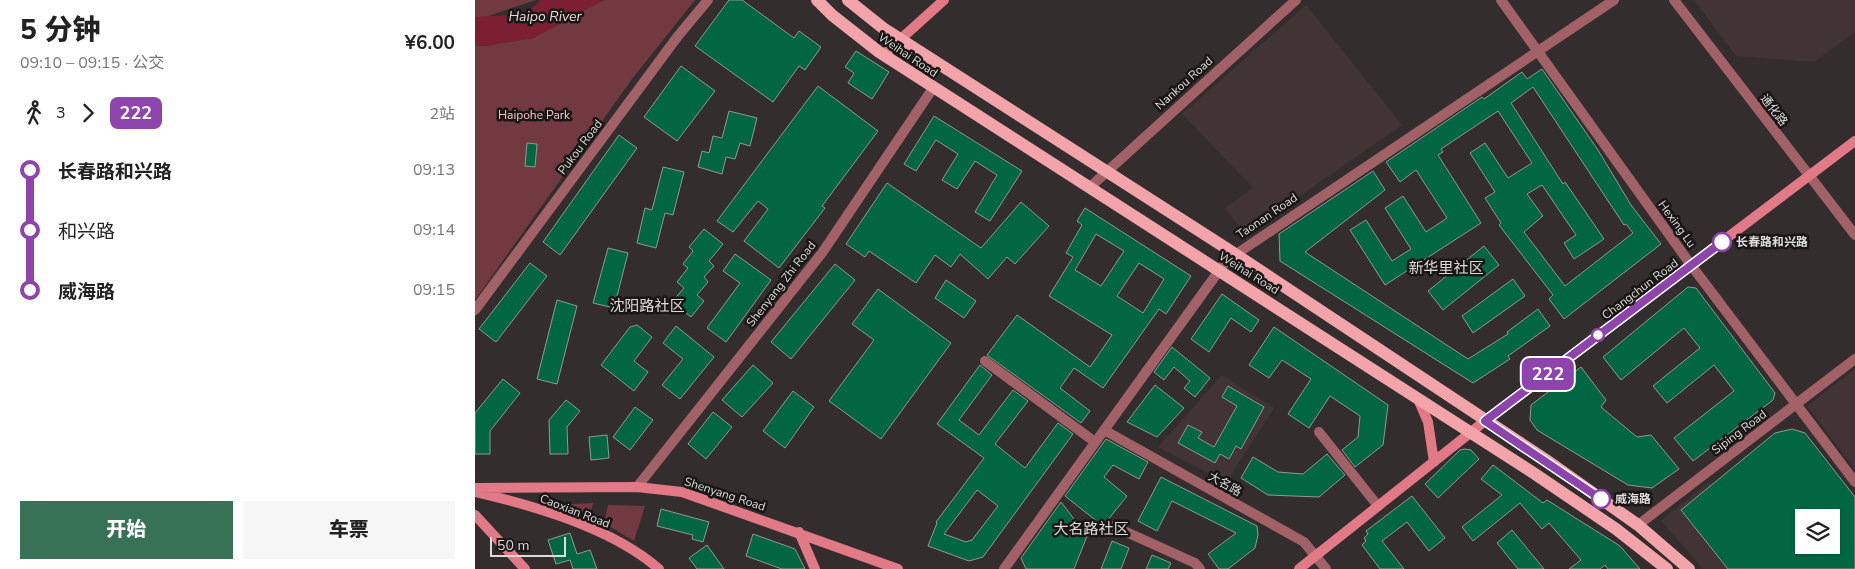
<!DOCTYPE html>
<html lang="zh">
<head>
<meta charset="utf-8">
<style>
  :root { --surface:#fff; --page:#f6f6f6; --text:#222; --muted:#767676; --accent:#377257 }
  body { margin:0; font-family:"Nunito Sans","Noto Sans SC",sans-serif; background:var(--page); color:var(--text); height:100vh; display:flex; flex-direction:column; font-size:19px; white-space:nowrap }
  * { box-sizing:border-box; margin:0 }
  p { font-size:16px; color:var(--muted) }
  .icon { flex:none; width:28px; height:28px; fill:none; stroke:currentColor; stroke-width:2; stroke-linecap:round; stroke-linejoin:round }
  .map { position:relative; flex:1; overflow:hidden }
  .sheet { display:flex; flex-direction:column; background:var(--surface); width:475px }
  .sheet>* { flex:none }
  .badge { padding:0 10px; border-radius:8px; font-size:18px; line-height:32px }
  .fabs { position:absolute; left:1320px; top:509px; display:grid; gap:10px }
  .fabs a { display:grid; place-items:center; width:45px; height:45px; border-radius:0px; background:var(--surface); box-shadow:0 1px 4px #0004; font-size:25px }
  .scale { position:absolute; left:15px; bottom:12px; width:76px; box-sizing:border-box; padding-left:5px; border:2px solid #dfdbdb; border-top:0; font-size:14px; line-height:18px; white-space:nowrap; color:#dfdbdb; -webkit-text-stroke:4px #191616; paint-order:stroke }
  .map>.badge { position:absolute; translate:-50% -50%; box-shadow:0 0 0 2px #fff }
  .legs { display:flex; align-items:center; gap:8px; height:55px; padding:0 20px; font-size:16px }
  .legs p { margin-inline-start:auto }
  .head { display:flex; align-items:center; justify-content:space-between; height:85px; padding:0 20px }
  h1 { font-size:28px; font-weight:800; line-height:38px }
  .cta { display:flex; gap:10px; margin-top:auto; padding:10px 20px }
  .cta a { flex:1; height:58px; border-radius:0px; background:var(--accent); color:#fff; font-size:20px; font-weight:800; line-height:58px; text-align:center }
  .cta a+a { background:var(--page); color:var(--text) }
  ul { padding:0 20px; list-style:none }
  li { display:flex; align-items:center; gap:18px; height:60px; font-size:19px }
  li i { display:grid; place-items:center; width:8px; height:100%; margin:0 6px; background:currentColor }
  li i::after { content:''; width:12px; height:12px; margin:-6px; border:4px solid; border-radius:50%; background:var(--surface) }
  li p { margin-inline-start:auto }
  li:first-child i { background:linear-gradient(#0000 50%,currentColor 0) }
  li:last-child i { background:linear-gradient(currentColor 50%,#0000 0) }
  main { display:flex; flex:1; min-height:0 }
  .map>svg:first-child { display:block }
</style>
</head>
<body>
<main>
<section class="sheet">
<div class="head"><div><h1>5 分钟</h1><p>09:10 – 09:15 · 公交</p></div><b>¥6.00</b></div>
<div class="legs"><svg class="icon" aria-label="walk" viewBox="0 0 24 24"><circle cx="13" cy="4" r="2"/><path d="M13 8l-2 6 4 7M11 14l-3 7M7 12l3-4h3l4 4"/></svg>3<svg class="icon" aria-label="forward" viewBox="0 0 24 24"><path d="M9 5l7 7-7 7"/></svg><b class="badge" style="background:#8e44ad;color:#fff">222</b><p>2站</p></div>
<ul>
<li><i style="color:#8e44ad"></i><b>长春路和兴路</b><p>09:13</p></li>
<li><i style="color:#8e44ad"></i><span>和兴路</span><p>09:14</p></li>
<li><i style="color:#8e44ad"></i><b>威海路</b><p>09:15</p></li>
</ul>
<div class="cta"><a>开始</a><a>车票</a></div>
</section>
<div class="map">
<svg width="1380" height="569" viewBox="0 0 1380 569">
  <rect width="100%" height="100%" fill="#332d2d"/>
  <!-- built -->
  <path fill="#423435" d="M1219 0H1380V32L1339 62 1261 56Z
    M831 5 927 125 770 234 750 208 778 188 707 114Z
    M1380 369V469L1332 406Z
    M747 375 799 408 751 483 683 447Z
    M1234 482 1301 569H1228L1186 521Z"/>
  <!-- green -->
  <path fill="#723940" d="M0 0H61L7 18 0 17Z
    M129 0H220L157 79 0 300V45L10 46 58 38Z
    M118 503 114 519 77 509 78 505Z
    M133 505 170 506 159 541 129 523Z"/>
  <!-- water -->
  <path fill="#7d1f32" d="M66 0H129L58 38 10 46 0 45V17L50 14Z"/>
  <!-- building -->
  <path fill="#006742" stroke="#929995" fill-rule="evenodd" d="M254 0H267L319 38 324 31 346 47 330 70 324 66 298 102 220 46Z
    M381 51 414 72 397 99 373 83 379 73 370 67Z
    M206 66 240 91 202 141 169 117Z
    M1067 69 1123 150 1156 205 1186 244 1089 319 1074 299 1078 295 1024 225 1026 223 1010 198 1020 192 995 153 1010 143 1033 178 1057 163 1023 111 966 149 968 152 963 155 1006 223 910 285 875 230 891 220 917 261 936 249 910 208 928 196 951 232 972 218 941 170 925 182 911 162 1007 97 1009 99 1047 72 1052 79ZM1058 87 1149 225 1151 224 1158 233 1090 286 1049 232 1068 216 1052 194 1067 185 1101 235 1089 243 1099 259 1129 239 1090 182 1088 184 1036 103Z
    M343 86 403 131 347 206 350 208 304 268 269 241 293 209 283 201 258 232 242 221Z
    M254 111 282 118 275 146 265 143 260 159 251 157 247 174 223 167 227 151 234 153 238 136 247 138Z
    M459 116 547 171 515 221 500 212 522 175 500 161 482 189 467 180 483 154 461 140 441 171 429 164Z
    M144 135 162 148 85 255 68 242Z
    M52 143 62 144 60 167 50 166Z
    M188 167 209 172 198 215 190 213 181 248 162 243 170 208 177 210Z
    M898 171 910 190 830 252 993 359 1033 334 1032 332 1063 309 1075 326 1033 356 1035 359 998 383 805 261 804 234Z
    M412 183 506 248 546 202 574 226 540 264 532 257 513 279 485 254 476 267 460 255 441 283 394 251 390 257 371 244Z
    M610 208 716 276 691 314 684 309 628 388 599 368 585 388 615 411 606 423 512 355 542 315 615 367 637 335 574 296 598 257 591 253 607 225 602 221ZM621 234 649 251 626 286 600 270ZM664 263 689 279 668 313 642 296Z
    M229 229 248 244 234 261 239 266 229 277 233 282 222 295 229 301 216 317 197 302 209 288 202 282 213 268 208 264 218 251 214 247Z
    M1009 246 1024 265 968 310 953 291Z
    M133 248 153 253 139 308 118 303Z
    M260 254 296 280 251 342 232 328 265 283 248 271Z
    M55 263 72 276 21 342 4 329Z
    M360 264 380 280 316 359 296 342Z
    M1038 279 1050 296 998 333 987 316Z
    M471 280 501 301 489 318 460 298Z
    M1213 287 1221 288 1300 393 1298 400 1218 461 1199 438 1259 391 1239 365 1192 403 1178 386 1225 348 1209 328 1146 380 1128 357Z
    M403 289 476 343 406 439 354 401 399 340 377 324Z
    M747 294 784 320 776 332 756 318 734 352 716 339Z
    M82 300 102 306 82 384 62 379Z
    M162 325 177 337 159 361 173 372 159 391 126 365 155 327Z
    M201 326 239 357 205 399 187 385 208 359 188 343Z
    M799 327 913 405 908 445 880 467 867 450 883 437 885 416 855 396 834 428 813 414 836 379 807 360 794 378 774 365Z
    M697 347 735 378 720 397 709 388 715 381 699 367 689 380 679 372Z
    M278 365 298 383 267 417 247 400Z
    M505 365 517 375 484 420 504 435 538 390 553 401 520 444 550 468 583 423 598 434 508 557 494 561 453 546 462 523 461 522 509 458 462 424ZM502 490 523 506 497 540 491 542 469 534Z
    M1106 367 1131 400 1126 407 1162 437 1176 435 1204 469 1177 488 1153 485 1062 430 1055 420 1056 405Z
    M28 379 45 393 15 431V454H0V413Z
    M680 385 709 408 682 437 652 422Z
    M753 386 789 407 766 449 761 446 754 459 745 454 740 463 703 443 713 425 727 432 723 438 739 447 762 406 747 397Z
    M318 391 339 407 310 448 288 431Z
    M91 400 105 411 92 427 93 454H75L74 420Z
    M160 407 178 420 155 450 138 437Z
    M238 412 257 427 231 459 213 444Z
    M1317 429 1330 433 1380 497V569H1253L1206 510 1300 433ZM1329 518H1356V545H1329Z
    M132 435 134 458 116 460 114 437Z
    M631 439 673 462 664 479 638 465 629 477 652 496 628 526 590 496Z
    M990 449 996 450 1004 459 963 498 950 484 985 450Z
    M852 454 870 475 844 497 793 495 766 478 778 457 803 472 828 474Z
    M1018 465 1068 503 1072 500 1145 546 1165 569H1133L1130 565 1125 569H1094L1106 560 1074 523 1067 529 1045 503 998 541 987 527 1027 495 1006 479Z
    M686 477 782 526 783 535 780 548 753 569H744L733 554 761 533 697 501 682 531 663 521Z
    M937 496 970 538 954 551 932 522 907 541 929 569H905L887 545 891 541 889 538 893 534 891 531Z
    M586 502 612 536 599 569H551L546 558Z
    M186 509 234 522 228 542 217 539 218 535 182 526Z
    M1037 530 1069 569H1043L1022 543Z
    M95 533 102 554 115 550 122 569H98L95 560 81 564 73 540Z
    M278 534 320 549 330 569H307L271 556Z
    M637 541 654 548 646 569H626Z
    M232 545 249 569H222L214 558Z
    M677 555 696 563 693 569H671Z"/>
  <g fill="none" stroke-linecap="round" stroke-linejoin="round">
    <!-- street -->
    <path stroke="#a16167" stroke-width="10" d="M1026 0 1216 265 1380 482
      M1199 0 1380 235
      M615 187 821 0
      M0 310 203 36 233 0
      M510 361 620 442
      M629 430 829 542 851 569
      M844 432 903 506
      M162 487 347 253 458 88
      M1163 525 1380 359
      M638 526 720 563 725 569
      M529 569 751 261 1139 0"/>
    <!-- secondary -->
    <path stroke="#e17a86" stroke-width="10" d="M408 55 469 0
      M943 399 953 422 959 462
      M0 488 162 487 207 492 423 569
      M1 492C60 506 137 528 184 569
      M0 515 50 569
      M324 532 340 569
      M824 569 1010 421 1380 141"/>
    <!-- primary -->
    <path stroke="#f3a3aa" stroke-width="12" d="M342 0 357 15 404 52 1060 474 1141 529 1192 569
      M373 0 408 28 751 248 1071 460 1163 525 1214 569"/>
  </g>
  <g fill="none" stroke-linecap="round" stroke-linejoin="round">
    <defs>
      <path id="line-1" d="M1126 499 1010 421 1247 242"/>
    </defs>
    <!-- line-1 casing -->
    <use href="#line-1" stroke="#fff" stroke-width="11"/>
    <!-- line-1 -->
    <use href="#line-1" stroke="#8e44ad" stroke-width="8"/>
  </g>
  <!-- markers -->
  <g fill="#fff" stroke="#8e44ad" stroke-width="2.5">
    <circle cx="1247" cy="242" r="9"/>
    <circle cx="1123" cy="335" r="6"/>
    <circle cx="1126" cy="499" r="9"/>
  </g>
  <g text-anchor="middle" stroke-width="5" stroke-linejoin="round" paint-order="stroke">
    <!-- street labels -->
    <g font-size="12" fill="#dfdbdb" stroke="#191616">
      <text transform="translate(433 55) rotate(34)" y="4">Weihai Road</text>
      <text transform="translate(709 83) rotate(-42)" y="4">Nankou Road</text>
      <text transform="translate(1299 110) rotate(52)" y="4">通化路</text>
      <text transform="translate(105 147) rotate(-53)" y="4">Pukou Road</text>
      <text transform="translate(792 216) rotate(-34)" y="4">Taonan Road</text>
      <text transform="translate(1202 224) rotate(54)" y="4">Hexing Lu</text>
      <text transform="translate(774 273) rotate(32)" y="4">Weihai Road</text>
      <text transform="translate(306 284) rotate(-52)" y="4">Shenyang Zhi Road</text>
      <text transform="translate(1165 289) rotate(-37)" y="4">Changchun Road</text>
      <text transform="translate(1264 432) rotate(-37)" y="4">Siping Road</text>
      <text transform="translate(750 484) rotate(29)" y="4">大名路</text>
      <text transform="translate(250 494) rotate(18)" y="4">Shenyang Road</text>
      <text transform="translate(100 511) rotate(21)" y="4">Caoxian Road</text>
    </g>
    <!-- park labels -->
    <g font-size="12" fill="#fac4c7" stroke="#191616">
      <text x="59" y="119">Haipohe Park</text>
    </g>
    <!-- stop labels -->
    <g font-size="12" font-weight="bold" fill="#dfdbdb" stroke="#191616" text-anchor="start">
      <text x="1261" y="246">长春路和兴路</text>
      <text x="1140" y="503">威海路</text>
    </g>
    <!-- water labels -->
    <g font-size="14" font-style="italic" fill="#f0d4d6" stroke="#191616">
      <text x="70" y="21">Haipo River</text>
    </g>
    <!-- quarter labels -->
    <g font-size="15" fill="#e0d8d8" stroke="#191616">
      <text x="971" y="273">新华里社区</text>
      <text x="172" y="311">沈阳路社区</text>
      <text x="616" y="534">大名路社区</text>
    </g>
  </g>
</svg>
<div class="fabs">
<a><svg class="icon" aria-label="layers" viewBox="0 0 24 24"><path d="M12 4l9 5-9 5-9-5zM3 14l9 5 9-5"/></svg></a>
</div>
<div class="scale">50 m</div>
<b class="badge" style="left:1073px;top:374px;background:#8e44ad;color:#fff">222</b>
</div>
</main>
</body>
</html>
